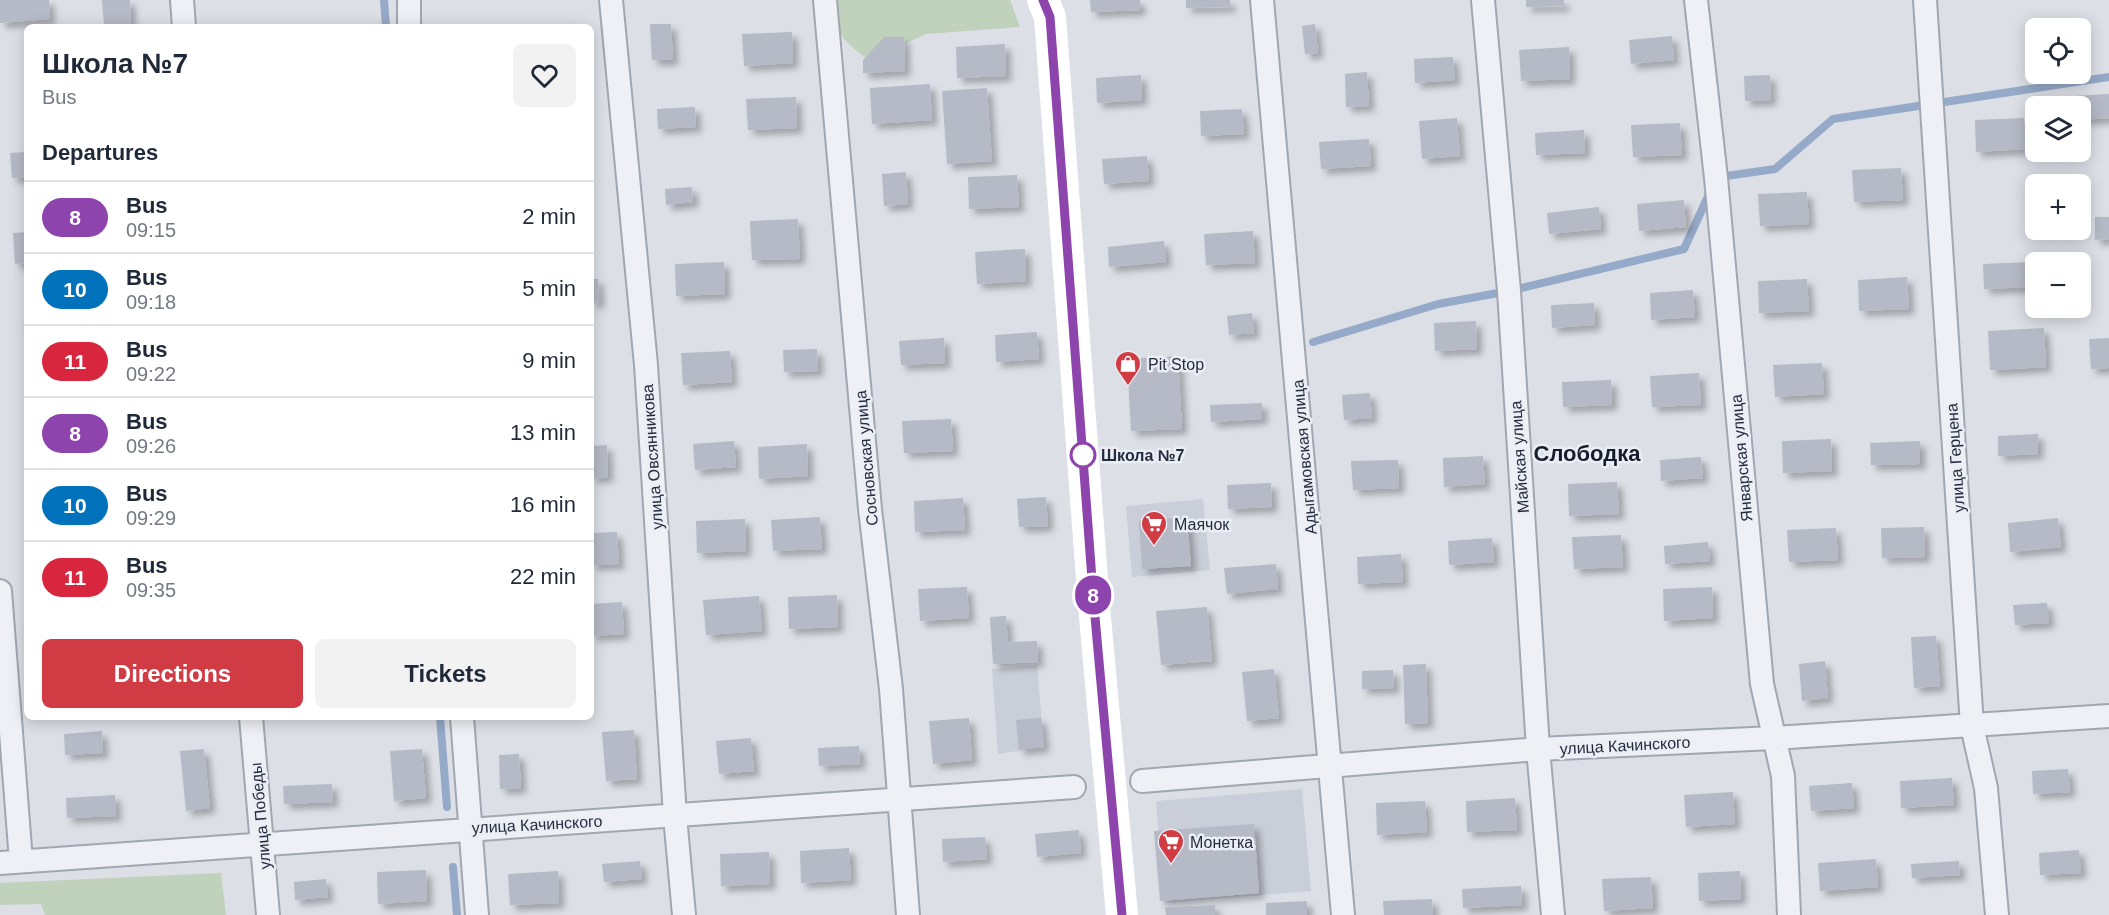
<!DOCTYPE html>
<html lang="en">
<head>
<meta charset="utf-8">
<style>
  :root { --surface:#fff; --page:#f2f2f3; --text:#1f2937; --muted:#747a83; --line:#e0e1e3; --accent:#d13b44 }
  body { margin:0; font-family:Arial,sans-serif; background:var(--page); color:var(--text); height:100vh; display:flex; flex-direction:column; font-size:22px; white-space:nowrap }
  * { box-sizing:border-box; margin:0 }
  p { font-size:20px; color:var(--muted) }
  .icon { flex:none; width:33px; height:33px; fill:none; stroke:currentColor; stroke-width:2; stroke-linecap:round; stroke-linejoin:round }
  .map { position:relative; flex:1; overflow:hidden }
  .details { position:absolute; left:24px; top:24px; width:570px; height:696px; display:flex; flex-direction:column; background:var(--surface); border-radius:9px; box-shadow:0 3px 15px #0003 }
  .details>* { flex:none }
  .badge { padding:0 12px; border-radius:20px; font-size:21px; line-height:39px }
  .fabs { position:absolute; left:2025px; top:18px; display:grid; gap:12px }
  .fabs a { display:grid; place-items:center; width:66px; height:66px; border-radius:9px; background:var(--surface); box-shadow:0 3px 15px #0003; font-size:30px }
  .map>.badge { position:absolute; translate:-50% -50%; box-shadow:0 0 0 3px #fff }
  h2 { padding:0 18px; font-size:22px; line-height:54px }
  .round { display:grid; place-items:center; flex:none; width:63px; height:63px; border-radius:9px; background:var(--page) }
  .head { display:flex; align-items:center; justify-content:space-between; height:102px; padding:0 18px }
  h1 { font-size:28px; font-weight:700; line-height:45px }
  .primary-button { display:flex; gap:12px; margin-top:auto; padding:12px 18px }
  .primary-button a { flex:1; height:69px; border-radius:9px; background:var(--accent); color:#fff; font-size:24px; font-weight:700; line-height:69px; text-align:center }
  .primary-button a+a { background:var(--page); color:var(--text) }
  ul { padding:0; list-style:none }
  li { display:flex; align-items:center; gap:18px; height:72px; padding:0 18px; border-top:2px solid var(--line) }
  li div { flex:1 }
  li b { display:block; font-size:22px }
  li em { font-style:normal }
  li .badge { min-width:66px; font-weight:700; text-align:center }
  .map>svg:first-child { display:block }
</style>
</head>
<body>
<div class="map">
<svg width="2109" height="915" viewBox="0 0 2109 915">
  <defs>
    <filter id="shadow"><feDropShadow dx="5.5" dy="5.5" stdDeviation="3" flood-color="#0004"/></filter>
  </defs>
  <rect width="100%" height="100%" fill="#dcdfe6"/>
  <!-- built -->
  <path fill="#caced8" d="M1203 499 1210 570 1132 577 1126 506Z
    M1037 665 1044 747 998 754 992 669Z
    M1302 789 1311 891 1164 903 1156 801Z"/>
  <!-- green -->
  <path fill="#c0d1bc" d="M833 0H1010L1020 27 926 34 869 60C842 41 835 33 833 0Z
    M221 873 226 915H45L41 904 0 905V883Z"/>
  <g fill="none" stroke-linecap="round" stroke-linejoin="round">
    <!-- stream -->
    <path stroke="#95a9c8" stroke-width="8" d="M384 0 386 27
      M1719 177 1775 169 1833 119 2109 77
      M1313 342 1438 304 1509 291 1684 249 1710 192
      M440 717 447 807
      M453 867 457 915"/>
  </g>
  <!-- building -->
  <path fill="#b6bac6" filter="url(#shadow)" d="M0 0H49L50 19 0 23Z
    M102 0H130L131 23 104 25Z
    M1090 0H1140V10L1091 12Z
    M1186 0H1230V7L1186 8Z
    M1526 0H1564V6L1526 7Z
    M650 24H671L673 60H652Z
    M1315 24 1318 53 1305 54 1302 26Z
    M792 32 793 63 744 66 742 34Z
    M1672 36 1674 60 1631 64 1629 40Z
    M884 37H904L905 71 863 73V60Z
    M1005 44 1006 76 957 78 956 47Z
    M1569 47 1570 79 1521 81 1519 50Z
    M1453 57 1455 80 1415 83 1414 59Z
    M1367 72 1369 106 1346 107 1345 74Z
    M1141 75 1142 100 1097 103 1096 78Z
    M1770 75 1771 100 1745 101 1744 76Z
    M930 84 932 120 872 124 870 88Z
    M987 88 992 161 947 164 942 91Z
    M2109 94V118L2080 120V106H2075L2074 96Z
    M796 97 797 128 748 130 746 99Z
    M695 107 696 127 658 129 657 109Z
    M1242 109 1244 134 1201 136 1200 111Z
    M1457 118 1460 156 1422 159 1419 121Z
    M2024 118 2026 149 1976 152 1975 120Z
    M1680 123 1682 155 1633 157 1631 125Z
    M1584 130 1585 153 1536 155 1535 133Z
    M1369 139 1371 166 1321 169 1319 142Z
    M27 152V177L12 178 10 153Z
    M1147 156 1149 181 1104 184 1102 159Z
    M1901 168 1903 200 1854 202 1852 170Z
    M906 172 908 204 884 206 882 174Z
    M1017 175 1019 207 969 209 968 177Z
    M692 187 693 202 666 205 665 189Z
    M1807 192 1809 224 1760 226 1758 194Z
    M1684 200 1686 227 1639 231 1637 204Z
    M1599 207 1601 229 1549 234 1547 213Z
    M2095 217H2109V239L2095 240Z
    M798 219 800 259 752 260 750 221Z
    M1253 231 1255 263 1206 265 1204 234Z
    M27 232V263L15 264 13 233Z
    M1164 241 1166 262 1109 267 1108 247Z
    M1025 249 1026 281 977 284 975 252Z
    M724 262 725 294 676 296 675 264Z
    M2030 262 2031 287 1984 289 1983 264Z
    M1907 277 1909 309 1859 311 1858 280Z
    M591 279H598L599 303H591Z
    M1807 279 1809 311 1759 313 1758 281Z
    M1693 290 1695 317 1651 320 1650 293Z
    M1594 303 1595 325 1552 328 1551 305Z
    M1252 313 1254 333 1229 335 1227 316Z
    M24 316H27V340H25Z
    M1476 321 1477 349 1435 351 1434 323Z
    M2044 328 2046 367 1990 370 1988 331Z
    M1037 332 1039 359 996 362 995 335Z
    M944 338 945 363 901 365 899 341Z
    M2109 338V368L2091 369 2089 339Z
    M817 349 818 371 784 372 783 350Z
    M730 351 732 382 683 385 681 353Z
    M1178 356 1182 429 1131 431 1127 359Z
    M1822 363 1824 394 1775 397 1773 365Z
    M1699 373 1701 405 1652 407 1650 376Z
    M1611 380 1612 405 1563 407 1562 382Z
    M1370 393 1372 418 1344 420 1342 395Z
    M1262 403V419L1211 422 1210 405Z
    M951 419 953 451 904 453 902 421Z
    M2038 434V454L1998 456V436Z
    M1831 439 1832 471 1783 473 1782 441Z
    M734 441 736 467 695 470 693 444Z
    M1920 441V464L1871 465 1870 443Z
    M807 444 808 476 759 479 758 447Z
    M607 445 608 477 591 478V446Z
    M1483 456 1485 484 1444 487 1443 458Z
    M1701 457 1703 478 1661 481 1660 460Z
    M1398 460 1399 488 1353 490 1351 461Z
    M1617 482 1619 514 1569 516 1568 484Z
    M1271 483 1272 507 1228 509 1227 485Z
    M1046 497 1048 526 1019 527 1017 499Z
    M963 498 965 530 915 532 914 501Z
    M820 517 822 549 773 551 771 520Z
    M1187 517 1191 566 1142 569 1139 521Z
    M2058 518 2061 547 2010 552 2008 523Z
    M745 519 746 551 697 553 696 521Z
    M1924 527 1925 557 1882 558 1881 528Z
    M1836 528 1838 560 1789 562 1787 530Z
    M617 532 619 564 591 565V533Z
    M1621 535 1623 567 1574 569 1572 537Z
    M1492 538 1494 562 1449 565 1448 541Z
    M1708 542 1710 561 1665 564 1664 546Z
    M1401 554 1403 582 1358 584 1357 557Z
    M1276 564 1278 589 1227 594 1224 568Z
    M967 587 969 618 920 621 918 589Z
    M1712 587 1713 618 1664 621 1663 589Z
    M837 595 838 627 789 629 788 597Z
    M759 596 762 631 706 635 703 600Z
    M622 602 624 634 591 636V604Z
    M2047 603 2049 623 2015 625 2013 605Z
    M1207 607 1212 661 1161 665 1156 611Z
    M1006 616 1008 642 1037 641 1038 662 993 664 990 617Z
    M1936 636 1940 686 1914 688 1911 637Z
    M1825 661 1828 698 1802 701 1799 664Z
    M1426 664 1428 723 1405 724 1403 665Z
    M1274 669 1279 718 1247 721 1242 672Z
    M1393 670 1394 688 1362 689V671Z
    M969 718 972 760 933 764 929 721Z
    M1041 718 1044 747 1019 750 1016 720Z
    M634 730 637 779 606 781 602 732Z
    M102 731 103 753 65 755 64 734Z
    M751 738 754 771 719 774 716 741Z
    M859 746 860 764 819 766 818 748Z
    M204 749 210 808 186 811 180 751Z
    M422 749 426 798 394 801 390 751Z
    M519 754 521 788 500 789 499 755Z
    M2068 769 2070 792 2033 794 2032 771Z
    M1952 778 1954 805 1901 808 1900 781Z
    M1852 783 1854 808 1811 811 1809 786Z
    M332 784 333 802 284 804 283 786Z
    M1733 792 1735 824 1686 827 1684 795Z
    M115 795 116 816 67 818 66 798Z
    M1515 798 1517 830 1467 832 1466 801Z
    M1425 801 1427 832 1377 835 1376 803Z
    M1254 824 1259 893 1160 901 1154 831Z
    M1079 830 1081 853 1037 857 1035 834Z
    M985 837 987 859 943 862 942 839Z
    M849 848 851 880 801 883 800 851Z
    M2079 850 2081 873 2040 875 2039 853Z
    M769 852 770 884 721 886 720 854Z
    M1876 859 1878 887 1820 891 1818 863Z
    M640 861 642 879 604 882 602 864Z
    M1959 861 1960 875 1912 878 1911 864Z
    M426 870 427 901 378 904 377 872Z
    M558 871 559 903 510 905 508 874Z
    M1740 871 1741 899 1699 901 1698 873Z
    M1651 877 1653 908 1604 911 1602 879Z
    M326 879 328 897 295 900 294 882Z
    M1521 886 1522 905 1463 908 1462 889Z
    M1432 899 1433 915H1384L1383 901Z
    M1307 901V915H1266V903Z
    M1215 905V915H1166L1165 907Z"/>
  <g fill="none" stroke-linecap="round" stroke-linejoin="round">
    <defs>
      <path id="street" d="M182 0 184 27
        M409 0V27
        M611 0 646 365 675 816 684 915
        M825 0 870 509 891 689 908 915
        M1262 0 1343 915
        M1483 0 1509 291 1538 749 1553 915
        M1696 0 1716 178 1762 684 1783 776 1789 915
        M1925 0 1972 726 1986 788 1997 915
        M0 591 21 861
        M251 717 268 915
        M462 717 477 915
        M1142 781 1538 749 1774 738 2109 716
        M0 863 1074 787"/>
    </defs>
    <!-- street casing -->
    <use href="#street" stroke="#a1a6b0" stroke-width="26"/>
    <!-- street -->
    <use href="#street" stroke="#eef0f5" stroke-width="22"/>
    <!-- secondary -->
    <path stroke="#fff" stroke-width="32" d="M1043 0 1050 17 1094 606 1122 915"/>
  </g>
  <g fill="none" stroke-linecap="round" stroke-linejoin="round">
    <defs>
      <path id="line" d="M1043 0 1050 17 1094 606 1122 915"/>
    </defs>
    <!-- line casing -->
    <use href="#line" stroke="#fff" stroke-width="14"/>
    <!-- line -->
    <use href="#line" stroke="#8e44ad" stroke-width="9"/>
  </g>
  <!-- icons -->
  <defs>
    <symbol id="shop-pin" viewBox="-11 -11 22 30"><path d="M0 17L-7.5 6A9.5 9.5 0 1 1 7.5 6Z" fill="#d13b44" stroke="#ebeef4"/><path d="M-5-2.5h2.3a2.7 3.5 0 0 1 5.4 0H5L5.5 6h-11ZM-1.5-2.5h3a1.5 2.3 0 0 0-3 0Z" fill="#fff"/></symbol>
    <symbol id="supermarket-pin" viewBox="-11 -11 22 30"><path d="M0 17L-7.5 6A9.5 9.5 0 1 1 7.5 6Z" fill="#d13b44" stroke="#ebeef4"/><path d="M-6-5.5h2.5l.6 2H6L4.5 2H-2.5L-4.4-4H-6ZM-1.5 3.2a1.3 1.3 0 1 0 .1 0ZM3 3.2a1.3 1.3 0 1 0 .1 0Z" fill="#fff"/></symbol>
  </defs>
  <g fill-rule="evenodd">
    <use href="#shop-pin" x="1113" y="349" width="30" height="40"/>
    <use href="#supermarket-pin" x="1139" y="509" width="30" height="40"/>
    <use href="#supermarket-pin" x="1156" y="827" width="30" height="40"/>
  </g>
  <!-- markers -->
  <circle fill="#fff" stroke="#8e44ad" stroke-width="3" cx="1083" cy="455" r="12"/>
  <g text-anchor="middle" stroke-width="5" stroke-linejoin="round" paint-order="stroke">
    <!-- poi labels -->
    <g font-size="16" fill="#252c3d" stroke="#ebeef4" text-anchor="start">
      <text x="1148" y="370">Pit Stop</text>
      <text x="1174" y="530">Маячок</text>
      <text x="1190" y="848">Монетка</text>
    </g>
    <!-- stop labels -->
    <g font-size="16" font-weight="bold" fill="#252c3d" stroke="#ebeef4" text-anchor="start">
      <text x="1101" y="461">Школа №7</text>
    </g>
    <!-- street labels -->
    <g font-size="16" fill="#252c3d" stroke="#ebeef4">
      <text transform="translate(652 457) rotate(-94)" y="6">улица Овсянникова</text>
      <text transform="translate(1304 457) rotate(-95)" y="6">Адыгамовская улица</text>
      <text transform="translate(1519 457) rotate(-94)" y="6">Майская улица</text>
      <text transform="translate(866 458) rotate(-95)" y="6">Сосновская улица</text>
      <text transform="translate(1741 458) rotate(-95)" y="6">Январская улица</text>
      <text transform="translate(1955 458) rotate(-94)" y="6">улица Герцена</text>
      <text transform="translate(1625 745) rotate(-3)" y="6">улица Качинского</text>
      <text transform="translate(260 816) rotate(-95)" y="6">улица Победы</text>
      <text transform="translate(537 824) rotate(-3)" y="6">улица Качинского</text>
    </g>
    <!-- district labels -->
    <g font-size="22" font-weight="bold" fill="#181d2d" stroke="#ebeef4">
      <text x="1587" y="461">Слободка</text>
    </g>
  </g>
</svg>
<div class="fabs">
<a><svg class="icon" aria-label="locate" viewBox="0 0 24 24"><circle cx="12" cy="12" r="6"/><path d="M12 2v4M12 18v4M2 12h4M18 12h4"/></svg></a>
<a><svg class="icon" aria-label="layers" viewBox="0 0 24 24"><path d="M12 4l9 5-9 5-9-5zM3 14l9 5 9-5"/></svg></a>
<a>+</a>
<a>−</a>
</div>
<b class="badge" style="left:1093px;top:595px;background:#8e44ad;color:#fff">8</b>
<section class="details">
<div class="head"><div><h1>Школа №7</h1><p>Bus</p></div><a class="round"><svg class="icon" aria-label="heart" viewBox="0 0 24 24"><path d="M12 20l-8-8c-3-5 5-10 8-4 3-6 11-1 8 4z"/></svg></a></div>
<h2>Departures</h2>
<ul>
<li><span class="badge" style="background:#8e44ad;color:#fff">8</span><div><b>Bus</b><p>09:15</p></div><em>2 min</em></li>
<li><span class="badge" style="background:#0072bc;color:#fff">10</span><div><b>Bus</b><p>09:18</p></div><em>5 min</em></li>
<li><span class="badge" style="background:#d7263d;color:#fff">11</span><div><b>Bus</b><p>09:22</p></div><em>9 min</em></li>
<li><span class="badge" style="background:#8e44ad;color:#fff">8</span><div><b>Bus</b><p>09:26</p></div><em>13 min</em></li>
<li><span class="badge" style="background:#0072bc;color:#fff">10</span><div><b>Bus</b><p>09:29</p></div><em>16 min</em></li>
<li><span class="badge" style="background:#d7263d;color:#fff">11</span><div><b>Bus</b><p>09:35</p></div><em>22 min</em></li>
</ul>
<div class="primary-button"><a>Directions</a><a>Tickets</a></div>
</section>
</div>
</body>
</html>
